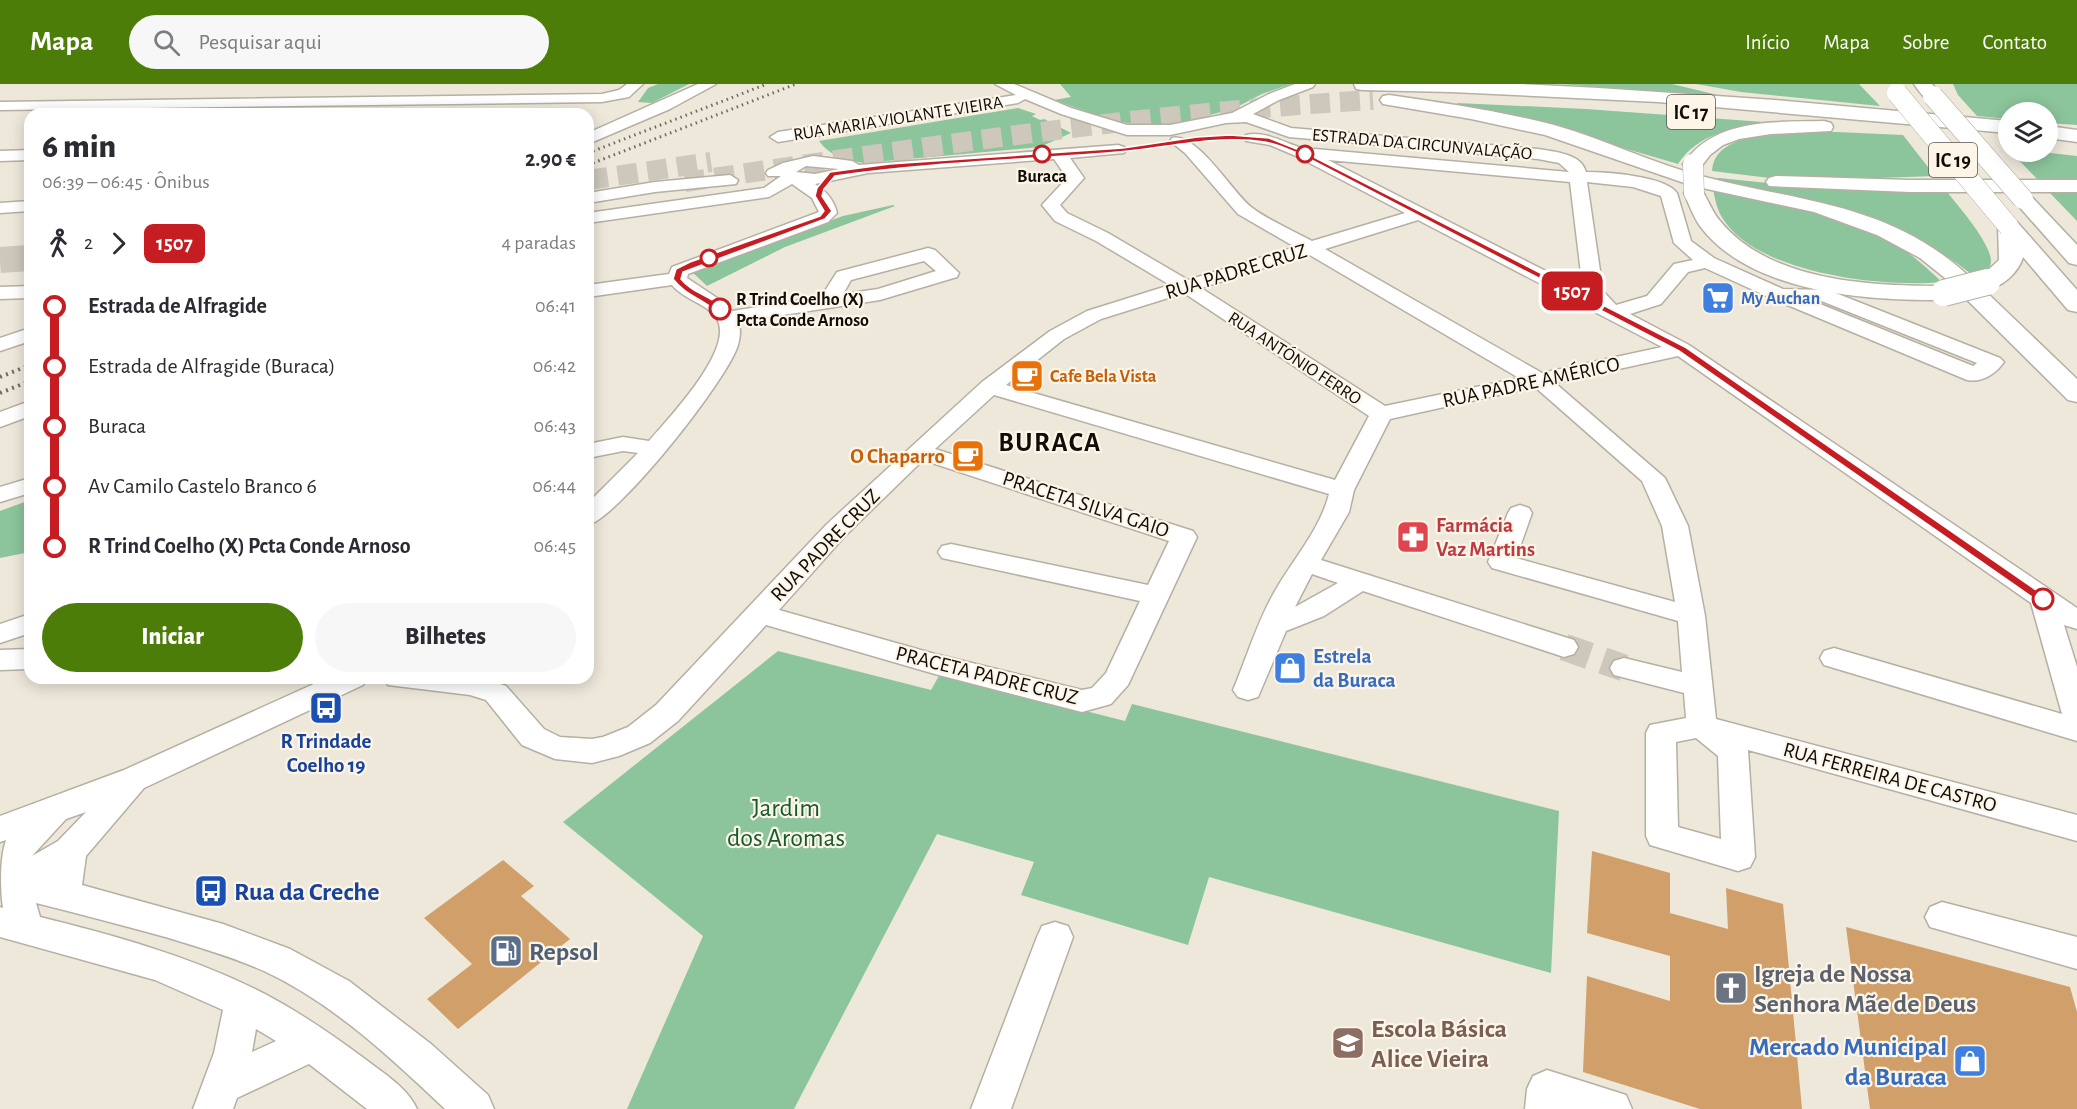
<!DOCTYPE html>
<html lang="pt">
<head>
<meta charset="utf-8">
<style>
  :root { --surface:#fff; --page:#f7f7f7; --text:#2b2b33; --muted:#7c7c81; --accent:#4d7d09 }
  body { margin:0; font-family:"Alegreya Sans",sans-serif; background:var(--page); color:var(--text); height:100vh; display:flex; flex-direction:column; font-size:22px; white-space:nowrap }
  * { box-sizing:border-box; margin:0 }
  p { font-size:20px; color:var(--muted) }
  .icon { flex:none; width:33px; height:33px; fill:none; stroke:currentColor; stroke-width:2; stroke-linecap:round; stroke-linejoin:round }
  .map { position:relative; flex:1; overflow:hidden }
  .panel { position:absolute; left:24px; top:24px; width:570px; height:576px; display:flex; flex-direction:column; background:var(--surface); border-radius:18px; box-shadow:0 3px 15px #0003 }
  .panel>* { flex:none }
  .badge { padding:0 12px; border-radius:9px; font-size:21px; line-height:39px }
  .controls { position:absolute; left:1998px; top:18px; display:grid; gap:12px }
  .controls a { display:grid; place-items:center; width:60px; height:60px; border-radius:50%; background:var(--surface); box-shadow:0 3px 15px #0003; font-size:30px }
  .map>.badge { position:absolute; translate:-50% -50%; box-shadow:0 0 0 3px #fff }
  .legs { display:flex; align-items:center; gap:9px; height:66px; padding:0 18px; font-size:20px }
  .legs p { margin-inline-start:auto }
  .head { display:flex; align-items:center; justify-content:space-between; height:102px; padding:0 18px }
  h1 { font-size:33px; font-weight:800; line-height:45px }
  .primary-button { display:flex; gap:12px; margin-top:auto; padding:12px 18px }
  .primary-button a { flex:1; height:69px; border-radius:36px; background:var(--accent); color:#fff; font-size:24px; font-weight:800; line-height:69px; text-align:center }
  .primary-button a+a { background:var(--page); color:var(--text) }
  ul { padding:0 18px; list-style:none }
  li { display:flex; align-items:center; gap:21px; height:60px; font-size:22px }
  li i { display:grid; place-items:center; width:9px; height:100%; margin:0 8px; background:currentColor }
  li i::after { content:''; width:15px; height:15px; margin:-8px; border:4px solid; border-radius:50%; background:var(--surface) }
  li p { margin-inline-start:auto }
  li:first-child i { background:linear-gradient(#0000 50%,currentColor 0) }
  li:last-child i { background:linear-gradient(currentColor 50%,#0000 0) }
  header { display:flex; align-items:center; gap:36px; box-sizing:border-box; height:84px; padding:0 30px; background:var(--accent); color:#fff }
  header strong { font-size:28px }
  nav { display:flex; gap:33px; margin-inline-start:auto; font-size:21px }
  .search { width:420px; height:54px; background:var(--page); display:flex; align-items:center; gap:15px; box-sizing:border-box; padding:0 21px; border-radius:33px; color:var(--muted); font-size:22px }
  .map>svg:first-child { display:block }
</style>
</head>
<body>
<header>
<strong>Mapa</strong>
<div class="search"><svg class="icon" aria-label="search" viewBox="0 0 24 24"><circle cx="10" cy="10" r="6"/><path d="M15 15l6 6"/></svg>Pesquisar aqui</div>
<nav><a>Início</a><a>Mapa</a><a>Sobre</a><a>Contato</a></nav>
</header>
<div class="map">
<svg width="2077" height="1025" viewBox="0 0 2077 1025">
  <rect width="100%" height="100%" fill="#eee8db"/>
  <!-- green -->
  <path fill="#8cc59c" d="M658 0H689L652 19 638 18 648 4Z
    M1060 0H1291L1262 10 1233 25 1179 39 1144 42 1110 36 1054 16 1071 13Z
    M1547 0H1672L1722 12 1560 0Z
    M1696 0H1859L1880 22 1741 8Z
    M1953 0H2077V41L2048 39V28H2008V35L1977 32 1958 11Z
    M1457 19 1586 25 1764 38C1730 45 1698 50 1678 80L1548 42 1458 22Z
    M1018 24 1036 30 1032 32 1040 36 1044 35 1071 49 1040 63 864 79C846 77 830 72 819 57Z
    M1837 48 1903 51 1935 92 1795 97 1712 87C1714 42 1804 48 1837 48Z
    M2011 68H2041L2077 72V97L2038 96Z
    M1719 94 1788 101 1948 109C1958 122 1998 167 1990 182 1987 188 1980 190 1975 193 1893 128 1810 117 1711 97Z
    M1713 105C1776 119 1849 127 1903 165 1917 175 1930 187 1942 198 1884 204 1758 190 1723 135 1717 126 1715 115 1713 105Z
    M2049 108 2077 109V137L2076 136Z
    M893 121 895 122 785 163 707 202 691 187 843 132Z
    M30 416V468L0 474V427Z
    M778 567 931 606 940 590 1125 637 1132 620 1559 727 1551 889 1209 793 1188 861 1021 811 1034 778 937 750 794 1025H627L703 852 563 738Z"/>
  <!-- building -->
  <path fill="#d1a06a" d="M1592 767 1670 789V829L1728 845 1726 804 1783 820 1802 1025H1700L1583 988 1587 892 1670 917V872L1587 849Z
    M503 776 534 802 521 812 570 855 458 945 427 915 472 880 424 834Z
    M1846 843 2070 903 2077 928V1025H1870Z"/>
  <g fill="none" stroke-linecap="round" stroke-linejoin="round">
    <!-- minor-tunnel -->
    <path stroke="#cdc7bc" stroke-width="27" stroke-dasharray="27 14" stroke-linecap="butt" d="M1564 563 1624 584"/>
    <!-- highway-tunnel-far1 -->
    <path stroke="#cdc7bc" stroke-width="20" stroke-dasharray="20 10" stroke-linecap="butt" d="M588 96 711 78
      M685 98C914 65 1142 29 1373 16"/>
    <!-- highway-tunnel -->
    <path stroke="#cdc7bc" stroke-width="26" stroke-dasharray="26 13" stroke-linecap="butt" d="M0 176 30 174"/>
    <defs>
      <path id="minor" d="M627 0H643L629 13 602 18 0 26V18L602 10 619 6Z
        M698 0H716L670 25 588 60V49Z
        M995 0H1014L1071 24 1127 41H1170L1232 29 1269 10 1295 0H1315L1313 3 1279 16 1253 30 1291 44 1538 65C1554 68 1581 69 1586 88 1607 88 1665 92 1677 109L1691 157 1714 174 1783 205 1828 206 2000 274 2004 278C1996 290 1981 299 1967 296L1773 215 1705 184 1688 188 1661 220 1630 230 1689 261 2077 524V545L2064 541 2077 583V657L1824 581 1820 574 1824 567 1834 564 2062 630 2031 519 1678 272 1555 299 1665 394 1688 442 1705 532 1716 635 2077 731V757L1748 666 1755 773 1750 783 1738 787 1650 761 1646 752V649L1650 641 1686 634 1684 609 1614 591 1610 584 1614 577 1624 574 1682 588 1678 537 1492 484 1488 478 1508 429 1511 424 1520 421 1529 424 1532 429 1516 474 1675 518 1662 442 1642 397 1535 303 1390 335 1354 406 1349 428 1321 476 1574 556 1578 563 1574 570 1564 573 1363 507 1324 532 1286 547 1258 613 1248 616 1238 613 1233 606C1247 573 1257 538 1275 507 1293 475 1320 446 1329 410L994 311 935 365 1193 447 1197 453 1128 601 1111 620 1082 628 935 590 766 541 678 637 650 659 619 672 592 679 555 675 522 661 486 616 470 611 388 601 383 594H483L506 602 544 645 560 653 592 655 603 653 628 643 656 621 827 440 982 298 1050 247 1087 227 1170 201 1096 157 1055 137 1042 121 1067 94 1054 75 868 89 815 100C826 107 834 116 837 129L828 138 688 190 687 194 720 216 732 227 821 213 837 188 928 164 935 166 959 189 957 193 880 216 738 238C741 244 740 254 738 261 728 295 619 433 588 441V419L638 369 623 367 588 374V360L623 353 649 357C668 335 735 265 717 235 707 219 684 216 672 201L588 213V201L669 190 672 183 819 128 812 114 792 100 769 113 588 139V129L764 104 781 92H768L766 89 768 86 783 79 813 72 852 77 859 81 1118 61 1124 63 1126 66 1124 69 1070 74 1084 94 1060 121 1067 129 1108 149 1188 196 1295 163 1238 130 1185 69 1170 57 1172 54C1197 48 1232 108 1251 123 1268 136 1292 146 1312 157L1405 129 1296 72 1270 61 1246 57 1244 54 1246 51C1271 45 1299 69 1315 65L1569 88 1559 79 1538 75 1289 53 1246 38 1226 39 1170 51H1127L1061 30 1025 15 1018 19 778 58 770 53 778 48 1016 11ZM1328 76 1570 98 1583 206ZM806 82 839 85 815 90 796 88ZM1587 98 1633 103 1661 112 1674 159 1693 176 1674 180 1647 212 1616 221 1603 207ZM1418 136 1662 263 1542 289 1325 165ZM1308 170 1519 294 1385 322 1201 204ZM924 177 936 187 878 205 843 210 851 196ZM1184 209 1369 332 1335 396 1006 301 1064 255 1101 235ZM1810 216H1819L1977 279 1973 282ZM923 376 1169 457 1148 501 951 460 942 462 938 468 942 474 951 476 1140 517 1106 589 1092 604 1082 606 935 570 779 526 845 452ZM1312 490 1338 499 1295 523ZM1696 654 1718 672 1721 755 1678 743 1676 658Z
        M30 66V76L0 77V67Z
        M730 91 738 96 736 100 655 108 588 119V109L655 98Z
        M30 117V127L0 129V119Z
        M30 202V214L0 215V203Z
        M30 244V257L0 267V254Z
        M30 317V332L0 343V328Z
        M30 394V409L0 418V403Z
        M30 530V549L0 559V540Z
        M30 565V585L0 586V566Z
        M327 594H368L363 601 144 704 86 772 82 801 223 840 290 865 349 897 431 960 488 1011 494 1025H445C391 974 333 919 264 887 233 873 201 864 169 854 125 842 81 830 36 819L40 833C113 851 185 871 253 904 292 923 330 949 365 975 384 990 407 1003 417 1025H367L309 980 237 1014 233 1025H193L214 969 223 926 155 896 0 853V823L3 824C0 804 0 774 6 756L0 758V732L124 686ZM86 728 58 757 32 772 66 735ZM256 945 276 957 252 968Z
        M1942 818 2077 853V885L1930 843 1925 833 1930 823Z
        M1055 838 1068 842 1073 853 1011 1025H971L1037 853 1042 842Z
        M1547 986 1626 1011 1632 1025H1525L1527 1005 1533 992Z"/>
      <path id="highway" d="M1354 0H1521L1599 4 1775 16 2008 37V49L1658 18 1451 8 1362 6 1356 5Z
        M1914 0H1932L1942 12 1939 16C1926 19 1921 10 1914 0Z
        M1389 11C1444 19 1500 27 1554 41 1605 55 1653 80 1705 93 1806 119 1895 120 1975 198L1999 176 1998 143 2001 138 2009 136 2017 138 2077 206V228L2068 226 2023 173C2019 188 1999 208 1982 204L2077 295V318L2068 316 1945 194 1920 174 1877 151 1814 128 1693 102 1545 51 1471 35 1383 20 1380 16 1383 12Z
        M1824 37 1831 39 1833 43 1831 47 1771 50 1739 55 1723 61 1710 71 1700 84H1686L1683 80C1715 34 1773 38 1824 37Z
        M2048 42 2077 46V58L2048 54Z
        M1776 92 1910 96H2077V108H1910L1769 102 1766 98 1769 94Z
        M1694 103 1701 105C1708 115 1712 128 1720 137 1770 198 1871 202 1944 202L1952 204 1956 209 1952 214 1944 216C1867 217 1750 209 1700 142 1693 132 1689 120 1684 109L1687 105Z
        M2023 109 2030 111 2077 161V181L2069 179 2016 119 2013 115 2016 111Z"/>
    </defs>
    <!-- minor casing -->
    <use href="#minor" stroke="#b6afa3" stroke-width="3"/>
    <!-- highway casing -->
    <use href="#highway" stroke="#b6afa3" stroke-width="3"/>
    <!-- minor -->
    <use href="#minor" fill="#fff" fill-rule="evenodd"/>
    <!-- highway -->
    <use href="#highway" fill="#fff" fill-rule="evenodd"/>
    <!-- rail-far1 -->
    <path stroke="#6e6962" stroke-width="3" stroke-dasharray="1.5 4" stroke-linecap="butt" d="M588 69 767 0
      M588 81 796 0"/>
    <!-- rail -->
    <path stroke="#6e6962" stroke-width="4" stroke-dasharray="2 4.5" stroke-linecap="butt" d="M0 293 30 281
      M0 309 30 297"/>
    <defs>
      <path id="highway-bridge-far1" d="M1897 9 2009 143
        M1933 12 2023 115
        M1693 80 1694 109"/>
      <path id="highway-bridge" d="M1944 209 1987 198"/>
    </defs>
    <!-- highway-bridge-far1 casing -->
    <use href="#highway-bridge-far1" stroke="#b6afa3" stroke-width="21" stroke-linecap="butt"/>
    <!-- highway-bridge casing -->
    <use href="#highway-bridge" stroke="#b6afa3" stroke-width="28" stroke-linecap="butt"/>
    <!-- highway-bridge-far1 -->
    <use href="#highway-bridge-far1" stroke="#fff" stroke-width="20"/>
    <!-- highway-bridge -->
    <use href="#highway-bridge" stroke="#fff" stroke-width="26"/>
  </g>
  <!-- line-1 -->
  <path fill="#c61d23" stroke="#fff" stroke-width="1.5" d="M1230 51 1269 54 1304 68 1685 263 2049 515 2047 518H2039L1679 267 1300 70C1289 66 1277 60 1265 58 1212 50 1160 66 1107 69 1016 76 925 79 835 92L824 105 822 112 832 127 825 135 683 188 681 195C691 208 710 212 723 223V227H716C702 215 684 210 673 195L676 185 690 178 820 132 824 127 815 112 817 104 830 88 890 80 1123 64 1197 53Z"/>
  <!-- icons -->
  <defs>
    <symbol id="supermarket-square" viewBox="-11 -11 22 22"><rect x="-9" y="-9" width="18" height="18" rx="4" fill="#3f7fe0" stroke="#fcf5e8"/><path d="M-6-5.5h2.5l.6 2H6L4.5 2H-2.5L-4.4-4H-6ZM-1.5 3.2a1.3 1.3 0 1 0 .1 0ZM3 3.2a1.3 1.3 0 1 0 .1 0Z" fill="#fff"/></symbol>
    <symbol id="cafe-square" viewBox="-11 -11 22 22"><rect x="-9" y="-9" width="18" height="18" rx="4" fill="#e8710a" stroke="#fcf5e8"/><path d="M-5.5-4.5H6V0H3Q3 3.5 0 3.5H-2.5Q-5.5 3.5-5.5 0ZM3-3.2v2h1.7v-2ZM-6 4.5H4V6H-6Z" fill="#fff"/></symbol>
    <symbol id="pharmacy-square" viewBox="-11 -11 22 22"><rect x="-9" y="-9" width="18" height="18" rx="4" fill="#e0444e" stroke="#fcf5e8"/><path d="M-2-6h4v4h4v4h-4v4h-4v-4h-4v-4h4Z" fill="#fff"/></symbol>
    <symbol id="shop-square" viewBox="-11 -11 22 22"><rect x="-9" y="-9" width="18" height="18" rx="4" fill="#3f7fe0" stroke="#fcf5e8"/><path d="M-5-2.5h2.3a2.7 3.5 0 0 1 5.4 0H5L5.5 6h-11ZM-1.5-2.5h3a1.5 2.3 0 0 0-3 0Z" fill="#fff"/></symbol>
    <symbol id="bus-square" viewBox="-11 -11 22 22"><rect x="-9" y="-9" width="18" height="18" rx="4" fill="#1a4fb4" stroke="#fcf5e8"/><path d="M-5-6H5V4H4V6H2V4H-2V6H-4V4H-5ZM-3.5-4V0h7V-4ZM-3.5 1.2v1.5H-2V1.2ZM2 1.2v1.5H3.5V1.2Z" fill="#fff"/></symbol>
    <symbol id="fuel-square" viewBox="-11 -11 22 22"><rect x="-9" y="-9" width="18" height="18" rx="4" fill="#5c6f8a" stroke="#fcf5e8"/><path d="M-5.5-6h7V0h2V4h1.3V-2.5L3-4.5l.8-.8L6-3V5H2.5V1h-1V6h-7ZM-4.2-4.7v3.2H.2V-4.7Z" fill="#fff"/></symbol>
    <symbol id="church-square" viewBox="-11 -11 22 22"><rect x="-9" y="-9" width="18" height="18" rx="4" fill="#6b7280" stroke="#fcf5e8"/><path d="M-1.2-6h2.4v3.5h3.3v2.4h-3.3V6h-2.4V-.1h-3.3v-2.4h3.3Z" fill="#fff"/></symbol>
    <symbol id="school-square" viewBox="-11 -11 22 22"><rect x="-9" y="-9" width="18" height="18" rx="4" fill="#8d6e63" stroke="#fcf5e8"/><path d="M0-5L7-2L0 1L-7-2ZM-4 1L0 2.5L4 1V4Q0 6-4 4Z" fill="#fff"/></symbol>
  </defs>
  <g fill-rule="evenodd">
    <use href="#supermarket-square" x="1699" y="195" width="38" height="38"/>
    <use href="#cafe-square" x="1008" y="273" width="38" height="38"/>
    <use href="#cafe-square" x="949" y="353" width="38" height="38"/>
    <use href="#pharmacy-square" x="1394" y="434" width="38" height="38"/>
    <use href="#shop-square" x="1271" y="565" width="38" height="38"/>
    <use href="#bus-square" x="307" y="605" width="38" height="38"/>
    <use href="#bus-square" x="192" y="788" width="38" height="38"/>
    <use href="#fuel-square" x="487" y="848" width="38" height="38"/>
    <use href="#church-square" x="1712" y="885" width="38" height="38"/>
    <use href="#school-square" x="1329" y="940" width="38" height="38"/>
    <use href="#shop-square" x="1951" y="958" width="38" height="38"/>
  </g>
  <!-- markers -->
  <g fill="#fff" stroke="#c61d23" stroke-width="3">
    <circle cx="1042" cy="70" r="8"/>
    <circle cx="1305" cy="70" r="8"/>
    <circle cx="709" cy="174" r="8"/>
    <circle cx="720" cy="225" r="10"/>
    <circle cx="2043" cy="515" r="10"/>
  </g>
  <g text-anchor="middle" stroke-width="4.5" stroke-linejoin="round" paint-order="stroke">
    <!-- far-street labels -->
    <g font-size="18" fill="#100d09" stroke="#fcf5e8">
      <text transform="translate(898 34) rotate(-9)" y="6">RUA MARIA VIOLANTE VIEIRA</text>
      <text transform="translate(1422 60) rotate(5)" y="6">ESTRADA DA CIRCUNVALAÇÃO</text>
      <text transform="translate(1295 274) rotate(33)" y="6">RUA ANTÓNIO FERRO</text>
    </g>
    <!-- far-stop labels -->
    <g font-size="18" font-weight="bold" fill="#100d09" stroke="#fcf5e8">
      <text x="1042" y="98">Buraca</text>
      <text x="736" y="221" text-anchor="start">R Trind Coelho (X)<tspan x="736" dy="21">Pcta Conde Arnoso</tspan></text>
    </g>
    <!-- far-shop labels -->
    <g font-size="18" font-weight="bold" fill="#366cbe" stroke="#fcf5e8" text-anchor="start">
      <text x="1741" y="220">My Auchan</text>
    </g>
    <!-- far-food labels -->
    <g font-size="18" font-weight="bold" fill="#c56008" stroke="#fcf5e8" text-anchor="start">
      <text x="1050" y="298">Cafe Bela Vista</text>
    </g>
    <!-- shield labels -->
    <g fill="#fcf5e8" stroke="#57534c" stroke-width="1.5">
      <rect x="1667" y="11" width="48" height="34" rx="4.5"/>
      <rect x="1929" y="59" width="48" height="34" rx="4.5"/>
    </g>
    <g font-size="20" font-weight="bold" fill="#100d09">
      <text x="1691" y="35">IC 17</text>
      <text x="1953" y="83">IC 19</text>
    </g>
    <!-- street labels -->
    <g font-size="21" fill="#100d09" stroke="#fcf5e8">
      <text transform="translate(1236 187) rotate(-17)" y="7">RUA PADRE CRUZ</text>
      <text transform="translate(1531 298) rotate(-12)" y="7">RUA PADRE AMÉRICO</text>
      <text transform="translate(1086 420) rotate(18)" y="7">PRACETA SILVA GAIO</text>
      <text transform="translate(825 461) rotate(-46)" y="7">RUA PADRE CRUZ</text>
      <text transform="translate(987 591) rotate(14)" y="7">PRACETA PADRE CRUZ</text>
      <text transform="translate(1890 693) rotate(15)" y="7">RUA FERREIRA DE CASTRO</text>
    </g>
    <!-- food labels -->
    <g font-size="21" font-weight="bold" fill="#c56008" stroke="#fcf5e8" text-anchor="end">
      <text x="945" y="379">O Chaparro</text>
    </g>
    <!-- health labels -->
    <g font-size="21" font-weight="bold" fill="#be3a42" stroke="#fcf5e8" text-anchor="start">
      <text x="1436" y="448">Farmácia<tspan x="1436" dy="24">Vaz Martins</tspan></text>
    </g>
    <!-- shop labels -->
    <g font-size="21" font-weight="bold" fill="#366cbe" stroke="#fcf5e8" text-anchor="start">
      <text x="1313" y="579">Estrela<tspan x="1313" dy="24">da Buraca</tspan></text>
    </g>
    <!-- transit labels -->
    <g font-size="21" font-weight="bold" fill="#164399" stroke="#fcf5e8">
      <text x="326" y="664">R Trindade<tspan x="326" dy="24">Coelho 19</tspan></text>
    </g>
    <!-- near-park labels -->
    <g font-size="26" fill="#165c32" stroke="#fcf5e8">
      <text x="786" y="732">Jardim<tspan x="786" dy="30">dos Aromas</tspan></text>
    </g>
    <!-- near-transit labels -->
    <g font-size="26" font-weight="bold" fill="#164399" stroke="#fcf5e8" text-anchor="start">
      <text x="234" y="816">Rua da Creche</text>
    </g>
    <!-- near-service labels -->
    <g font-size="26" font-weight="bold" fill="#4e5e75" stroke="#fcf5e8" text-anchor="start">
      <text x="529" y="876">Repsol</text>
    </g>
    <!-- near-worship labels -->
    <g font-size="26" font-weight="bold" fill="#5b616d" stroke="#fcf5e8" text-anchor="start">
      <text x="1754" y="898">Igreja de Nossa<tspan x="1754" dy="30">Senhora Mãe de Deus</tspan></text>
    </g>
    <!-- near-education labels -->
    <g font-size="26" font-weight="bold" fill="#785e54" stroke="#fcf5e8" text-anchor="start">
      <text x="1371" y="953">Escola Básica<tspan x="1371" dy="30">Alice Vieira</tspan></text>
    </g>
    <!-- near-shop labels -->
    <g font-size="26" font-weight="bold" fill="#366cbe" stroke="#fcf5e8" text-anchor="end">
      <text x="1947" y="971">Mercado Municipal<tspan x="1947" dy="30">da Buraca</tspan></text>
    </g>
    <!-- district labels -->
    <g font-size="27" font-weight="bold" letter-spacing="1.5" fill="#100d09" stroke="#fcf5e8">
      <text x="1050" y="367">BURACA</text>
    </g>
  </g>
</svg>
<div class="controls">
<a><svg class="icon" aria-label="layers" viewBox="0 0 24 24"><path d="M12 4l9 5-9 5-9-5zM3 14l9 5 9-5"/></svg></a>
</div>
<b class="badge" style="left:1572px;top:207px;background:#c61d23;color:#fff">1507</b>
<section class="panel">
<div class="head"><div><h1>6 min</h1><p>06:39 – 06:45 · Ônibus</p></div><b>2.90 €</b></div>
<div class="legs"><svg class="icon" aria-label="walk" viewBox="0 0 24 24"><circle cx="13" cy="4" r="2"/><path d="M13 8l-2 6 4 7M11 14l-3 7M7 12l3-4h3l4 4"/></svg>2<svg class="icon" aria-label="forward" viewBox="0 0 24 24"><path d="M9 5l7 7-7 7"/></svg><b class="badge" style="background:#c61d23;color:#fff">1507</b><p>4 paradas</p></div>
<ul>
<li><i style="color:#c61d23"></i><b>Estrada de Alfragide</b><p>06:41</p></li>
<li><i style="color:#c61d23"></i><span>Estrada de Alfragide (Buraca)</span><p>06:42</p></li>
<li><i style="color:#c61d23"></i><span>Buraca</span><p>06:43</p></li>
<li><i style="color:#c61d23"></i><span>Av Camilo Castelo Branco 6</span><p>06:44</p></li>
<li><i style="color:#c61d23"></i><b>R Trind Coelho (X) Pcta Conde Arnoso</b><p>06:45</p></li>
</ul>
<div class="primary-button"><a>Iniciar</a><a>Bilhetes</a></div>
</section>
</div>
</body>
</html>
